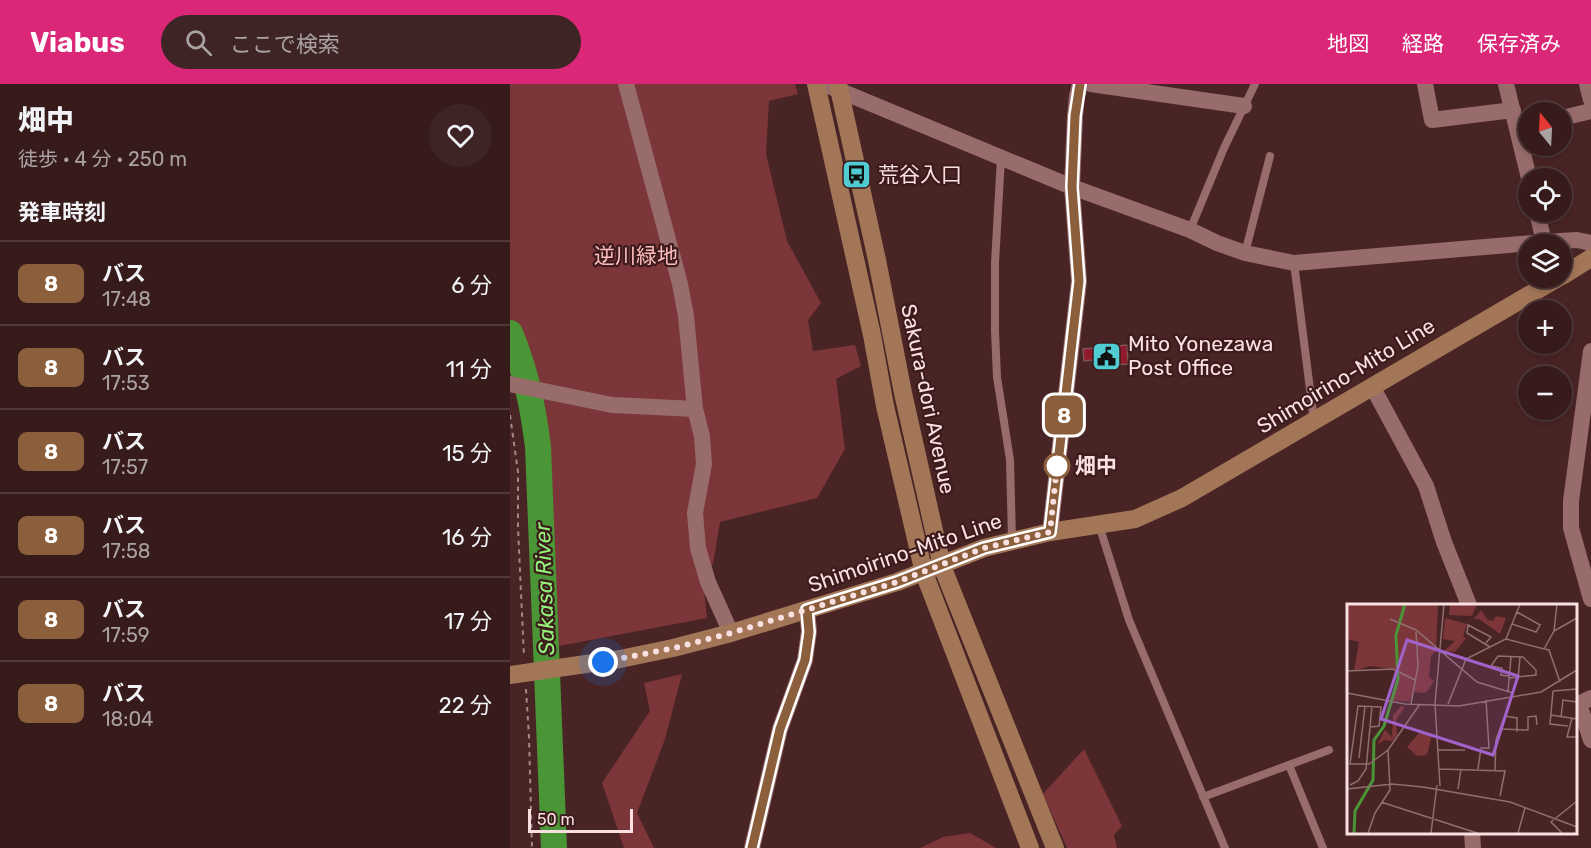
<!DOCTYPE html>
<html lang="ja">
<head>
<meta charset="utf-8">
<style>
  :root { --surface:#371b1b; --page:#3e2424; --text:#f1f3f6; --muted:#aaa1a3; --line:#51393a; --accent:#db2777 }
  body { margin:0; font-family:Rubik,"Noto Sans JP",sans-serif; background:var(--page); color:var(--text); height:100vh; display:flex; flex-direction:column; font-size:22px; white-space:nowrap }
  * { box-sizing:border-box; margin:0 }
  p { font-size:20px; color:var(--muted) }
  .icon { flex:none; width:33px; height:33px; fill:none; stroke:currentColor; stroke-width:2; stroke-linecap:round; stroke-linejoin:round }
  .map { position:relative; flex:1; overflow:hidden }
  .side { display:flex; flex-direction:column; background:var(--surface); width:510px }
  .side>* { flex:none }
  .badge { padding:0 12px; border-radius:9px; font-size:21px; line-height:39px }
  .needle { width:39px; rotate:342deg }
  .controls { position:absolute; left:1008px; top:18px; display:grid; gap:12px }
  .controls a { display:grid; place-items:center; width:54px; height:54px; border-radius:50%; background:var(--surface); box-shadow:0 3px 9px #0003,0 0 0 2px var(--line); font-size:30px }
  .scale { position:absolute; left:18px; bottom:15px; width:105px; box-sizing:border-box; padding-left:6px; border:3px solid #fae0e0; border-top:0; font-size:16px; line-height:21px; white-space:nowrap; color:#fae0e0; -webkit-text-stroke:4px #3d1a1b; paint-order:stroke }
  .you { position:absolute; width:30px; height:30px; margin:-15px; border:4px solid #fff; border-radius:50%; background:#1a73e8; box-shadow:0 0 0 9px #1a73e833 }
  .map>.badge { position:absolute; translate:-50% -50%; box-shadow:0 0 0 3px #fff }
  h2 { padding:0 18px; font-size:22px; line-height:54px }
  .round { display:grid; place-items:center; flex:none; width:63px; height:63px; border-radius:32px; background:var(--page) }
  .summary { display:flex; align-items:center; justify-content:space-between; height:102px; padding:0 18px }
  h1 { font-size:28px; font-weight:800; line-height:45px }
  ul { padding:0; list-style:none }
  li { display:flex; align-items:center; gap:18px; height:84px; padding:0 18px; border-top:2px solid var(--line) }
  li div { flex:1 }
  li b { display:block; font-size:22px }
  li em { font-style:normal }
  li .badge { min-width:66px; font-weight:700; text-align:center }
  header { display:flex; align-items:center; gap:36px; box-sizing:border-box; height:84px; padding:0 30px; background:var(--accent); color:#fff }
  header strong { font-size:28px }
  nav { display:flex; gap:33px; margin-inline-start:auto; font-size:21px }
  .search { width:420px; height:54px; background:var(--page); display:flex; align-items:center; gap:15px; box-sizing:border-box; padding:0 21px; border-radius:33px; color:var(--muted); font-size:22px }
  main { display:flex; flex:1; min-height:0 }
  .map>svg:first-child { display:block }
</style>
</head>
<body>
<header>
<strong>Viabus</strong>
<div class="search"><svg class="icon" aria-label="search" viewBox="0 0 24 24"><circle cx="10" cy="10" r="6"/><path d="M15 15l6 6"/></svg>ここで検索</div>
<nav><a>地図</a><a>経路</a><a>保存済み</a></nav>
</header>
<main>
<section class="side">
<div class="summary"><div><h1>畑中</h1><p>徒歩 · 4 分 · 250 m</p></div><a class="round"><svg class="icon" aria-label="heart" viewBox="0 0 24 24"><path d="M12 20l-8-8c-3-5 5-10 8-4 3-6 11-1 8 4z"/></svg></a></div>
<h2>発車時刻</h2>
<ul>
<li><span class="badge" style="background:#8b5e3c;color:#fff">8</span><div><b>バス</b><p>17:48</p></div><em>6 分</em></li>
<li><span class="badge" style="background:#8b5e3c;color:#fff">8</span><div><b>バス</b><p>17:53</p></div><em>11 分</em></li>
<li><span class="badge" style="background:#8b5e3c;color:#fff">8</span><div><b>バス</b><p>17:57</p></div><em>15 分</em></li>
<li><span class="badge" style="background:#8b5e3c;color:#fff">8</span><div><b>バス</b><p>17:58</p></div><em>16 分</em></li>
<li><span class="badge" style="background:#8b5e3c;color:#fff">8</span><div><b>バス</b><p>17:59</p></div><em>17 分</em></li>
<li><span class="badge" style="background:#8b5e3c;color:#fff">8</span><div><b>バス</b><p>18:04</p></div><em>22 分</em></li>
</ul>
</section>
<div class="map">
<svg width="1081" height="764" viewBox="0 0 1081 764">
  <rect width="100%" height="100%" fill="#492424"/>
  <!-- green -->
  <path fill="#7c3639" d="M0 0H285L288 10 259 17 256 70 277 157 311 219 298 236 303 267 345 261 351 282 326 295 335 365 307 414 210 438 203 480 192 485 197 534 49 562 29 298 0 290Z
    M172 590 155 655 127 729 144 764H114L92 699 140 627 134 599Z
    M574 665 612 742 604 751 607 764H557L533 710Z
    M460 749 486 764H410L433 753Z"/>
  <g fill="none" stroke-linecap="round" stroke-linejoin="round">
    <!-- river -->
    <path stroke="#4a9535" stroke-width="26" d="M0 249C16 287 23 323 28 363L44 764"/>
  </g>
  <!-- building -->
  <path fill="#90192b" stroke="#7f5555" stroke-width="1.5" d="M617 261 618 280 584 282 583 276 574 277 573 265Z"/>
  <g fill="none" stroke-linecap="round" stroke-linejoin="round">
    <!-- path -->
    <path stroke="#a78787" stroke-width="2" stroke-dasharray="4.5 4.5" stroke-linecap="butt" d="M0 331 8 388V444L14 573
      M16 605 19 653 22 764"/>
    <!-- lane -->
    <path stroke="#976c6b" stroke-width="8" d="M491 74 485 179V247L487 293 500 376 502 456
      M680 146 714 64 745 0
      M735 169 760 72
      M784 179 804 337
      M589 441 619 536 715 764
      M779 681 813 764
      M693 713 819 666"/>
    <!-- street -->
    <path stroke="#976c6b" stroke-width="16" d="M116 0 170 200 176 232 185 325 192 352 194 380 185 429 188 464 198 498 221 549
      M314 0 562 103 680 146 707 159 735 169 784 179 1034 158 1067 156 1081 159
      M581 0 734 22
      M915 0 922 36 1003 26
      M996 0 1019 94
      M1077 0 1081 16
      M1052 34 1081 27
      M1027 128 1034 158
      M1081 267 1061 417V444L1081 515
      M0 300 102 321 185 325
      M862 302 916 402 934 458 959 521
      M540 448 569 197 562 103 565 32 567 12 570 0
      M1081 614 1069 620 1081 656
      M962 748 963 764
      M242 764 270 645 295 576 299 547 297 526"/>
    <!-- secondary -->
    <path stroke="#a37658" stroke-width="18" d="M306 0 362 251 375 322 414 489 520 764
      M328 0 367 176 393 309 432 482 545 764
      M1052 192 1081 174
      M0 591 110 575 163 564 221 549 387 498 474 464 540 448 625 435 672 414 1048 194"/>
  </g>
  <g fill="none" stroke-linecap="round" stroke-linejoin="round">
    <defs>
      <path id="line" d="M242 764 270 645 295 576 299 548 297 526 387 498 474 464 540 448 569 197 562 103 565 32 570 0"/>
    </defs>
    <!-- line casing -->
    <use href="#line" stroke="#fff" stroke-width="14"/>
    <!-- line -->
    <use href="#line" stroke="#8b5e3c" stroke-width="9"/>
    <!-- walk -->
    <path stroke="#fae0e0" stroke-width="6" stroke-dasharray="0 10.8" d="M93 578 164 564 221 549 387 498 474 464 540 448 547 382"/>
  </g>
  <!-- icons -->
  <defs>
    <symbol id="bus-square" viewBox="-11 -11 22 22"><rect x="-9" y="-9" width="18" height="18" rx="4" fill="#51ccd2" stroke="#3d1a1b"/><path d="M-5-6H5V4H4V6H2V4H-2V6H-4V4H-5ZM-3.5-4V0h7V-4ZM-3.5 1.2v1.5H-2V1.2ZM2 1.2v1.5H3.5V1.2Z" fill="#111"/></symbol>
    <symbol id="civic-square" viewBox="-11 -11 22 22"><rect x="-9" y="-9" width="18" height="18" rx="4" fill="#51ccd2" stroke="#3d1a1b"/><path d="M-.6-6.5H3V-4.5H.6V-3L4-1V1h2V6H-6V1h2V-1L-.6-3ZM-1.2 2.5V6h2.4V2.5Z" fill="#111"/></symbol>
  </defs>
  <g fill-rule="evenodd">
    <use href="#bus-square" x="330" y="74" width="33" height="33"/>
    <use href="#civic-square" x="580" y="256" width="33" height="33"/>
  </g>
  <!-- markers -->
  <circle fill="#fff" stroke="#8b5e3c" stroke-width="3" cx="547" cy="382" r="12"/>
  <g text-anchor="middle" stroke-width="4.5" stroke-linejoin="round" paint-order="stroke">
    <!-- poi labels -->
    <g font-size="21" fill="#fae0e0" stroke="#3d1a1b" text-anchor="start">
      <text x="368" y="98">荒谷入口</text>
      <text x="618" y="267">Mito Yonezawa<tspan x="618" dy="24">Post Office</tspan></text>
    </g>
    <!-- park labels -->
    <g font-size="21" fill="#fcbebd" stroke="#3d1a1b">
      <text x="126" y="179">逆川緑地</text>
    </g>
    <!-- street labels -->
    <g font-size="21" fill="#fae0e0" stroke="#3d1a1b">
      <text transform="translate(836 292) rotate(-31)" y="7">Shimoirino-Mito Line</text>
      <text transform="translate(418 315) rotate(78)" y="7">Sakura-dori Avenue</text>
      <text transform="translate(395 469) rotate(-19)" y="7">Shimoirino-Mito Line</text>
    </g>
    <!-- stop labels -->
    <g font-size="21" font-weight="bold" fill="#fae0e0" stroke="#3d1a1b" text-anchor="start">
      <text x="565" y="389">畑中</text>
    </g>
    <!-- water labels -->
    <g font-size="22" font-style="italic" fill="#92f27a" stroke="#3d1a1b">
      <text transform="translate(34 505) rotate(-92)" y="8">Sakasa River</text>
    </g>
  </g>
  <!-- overview -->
  <g transform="translate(837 520)">
    <rect width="230" height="230" fill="#492424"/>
    <path d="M0 0H91L89 47 84 52 82 73 87 77 82 85 78 89 67 88 62 98 46 96 53 68 49 60V65L23 62 7 67 12 38 0 35ZM103 0H130L125 12 102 11ZM134 6 141 16 146 17 149 12 159 14 153 30 132 15H127ZM98 14 120 20 116 32 119 34 108 48 97 47 108 37 96 35ZM54 102 58 103 49 116 50 131 45 137 37 136 30 141 38 126 45 133 46 111ZM72 129 85 131 80 151 70 152 60 143Z" fill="#7c3639"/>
    <path fill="none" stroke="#4a9535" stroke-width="3" d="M7 229 8 207 26 176 27 136 37 122 51 75 49 31 58 0"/>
    <path fill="none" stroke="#906f6f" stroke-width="1.5" d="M43 15 69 26 130 78 166 89 149 136 148 166M165 20 189 28 193 21 170 8M207 27 230 14M159 35 197 45 207 27 210 0M139 39 144 33 121 21 120 29 143 43M198 45 202 46 213 78M0 67 46 65 68 76M162 74 189 71V66L176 53 151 52 144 62 155 64 154 71 162 72M171 75 173 53M161 87 164 53M206 87 203 120 221 122M206 87 230 85M0 89 58 100 112 102 194 88 230 66M64 100 71 62 69 28M101 100 119 55 159 35 173 0M204 111 230 115M157 112 170 114V128M214 113 216 96 230 98M225 114 220 133H230M154 125 181 126V113L189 112 190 121M91 146H118M12 154 18 102M2 160H22L41 146 73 100M3 160 11 102 34 103 32 122 24 123M92 165 158 167 153 192M131 165 134 144H142L139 96M3 181 11 177 19 165 25 102M93 182 88 100 97 0M0 185 45 180 76 183 163 198 230 223M111 185 114 165M34 198 130 229M21 229 28 209 43 186 41 146M84 229 90 181M171 229 178 204M215 229 204 218 230 197"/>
    <path fill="#a162c9" fill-opacity="0.15" stroke="#a162c9" stroke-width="3" d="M60 36 171 72 146 151 34 115Z"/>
    <rect width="230" height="230" fill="none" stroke="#fae0e0" stroke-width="3"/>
  </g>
</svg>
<div class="controls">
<a><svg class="needle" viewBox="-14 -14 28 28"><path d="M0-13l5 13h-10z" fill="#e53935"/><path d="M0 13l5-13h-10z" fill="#aaa1a3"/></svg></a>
<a><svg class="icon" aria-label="locate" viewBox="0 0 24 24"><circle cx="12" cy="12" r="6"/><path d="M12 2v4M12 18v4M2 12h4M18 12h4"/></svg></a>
<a><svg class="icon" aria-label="layers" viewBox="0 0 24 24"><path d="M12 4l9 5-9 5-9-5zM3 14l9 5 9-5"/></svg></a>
<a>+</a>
<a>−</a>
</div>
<div class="scale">50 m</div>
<div class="you" style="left:93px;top:578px"></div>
<b class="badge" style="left:554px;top:331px;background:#8b5e3c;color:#fff">8</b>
</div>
</main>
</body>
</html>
